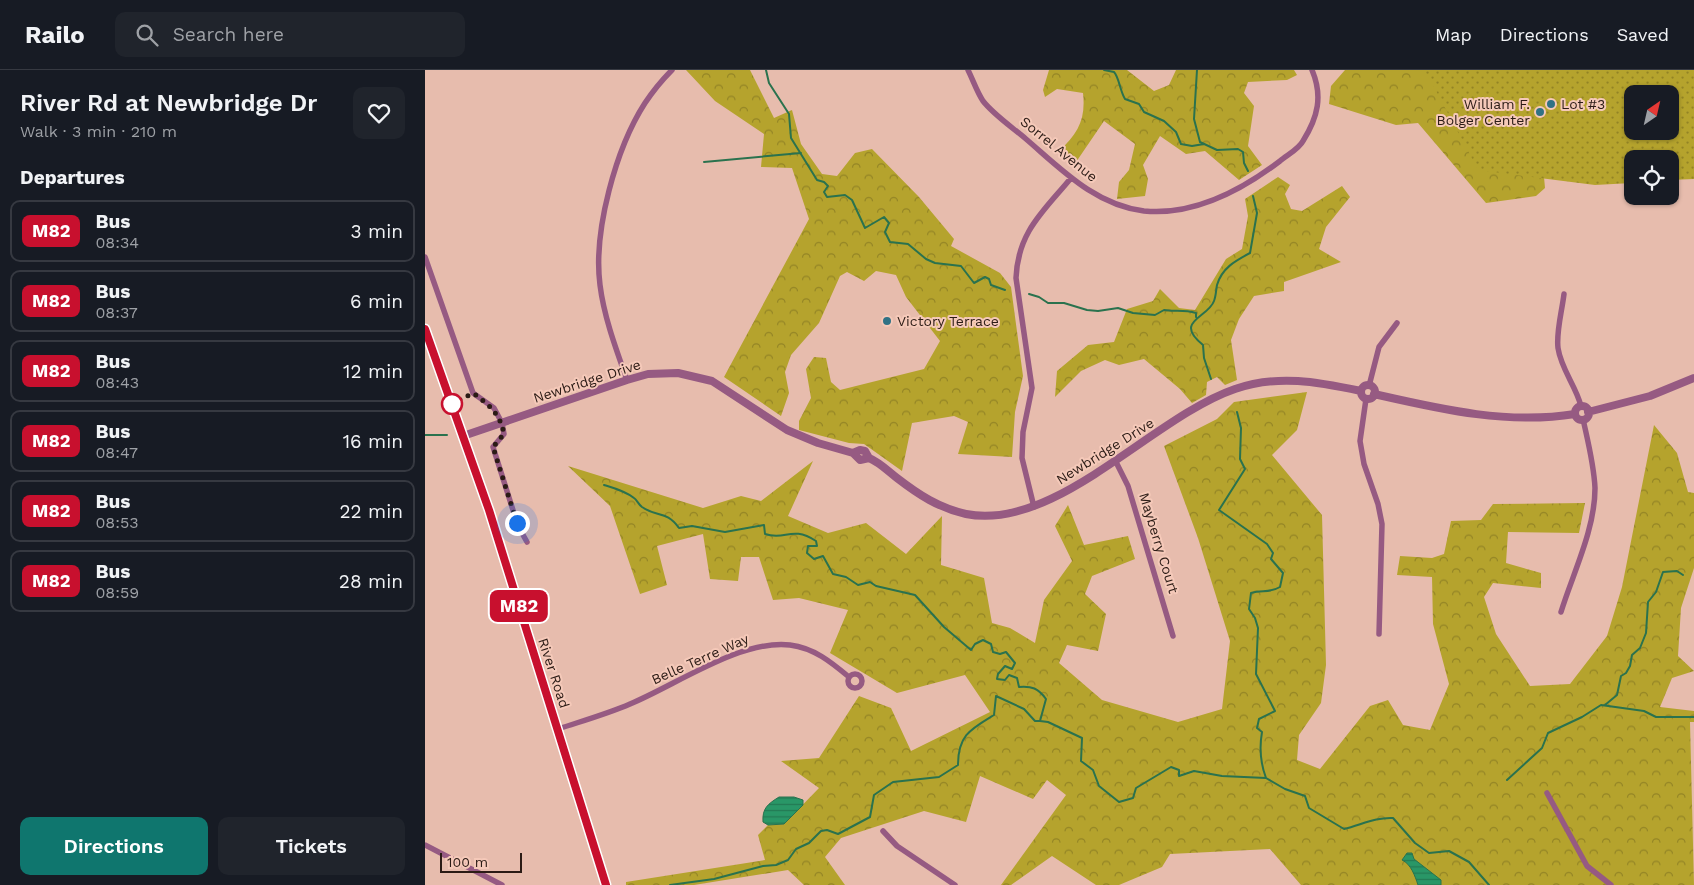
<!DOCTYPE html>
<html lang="en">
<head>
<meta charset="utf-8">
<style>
  :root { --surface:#171b24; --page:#20242c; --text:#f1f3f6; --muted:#9ea1a6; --line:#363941; --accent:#0f766e }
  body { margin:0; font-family:"Work Sans",sans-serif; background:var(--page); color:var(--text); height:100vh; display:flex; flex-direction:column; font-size:19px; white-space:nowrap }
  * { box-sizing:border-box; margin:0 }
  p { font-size:16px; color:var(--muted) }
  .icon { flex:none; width:28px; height:28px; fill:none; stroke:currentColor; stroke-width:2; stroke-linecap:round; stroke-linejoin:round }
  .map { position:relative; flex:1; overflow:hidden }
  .panel { display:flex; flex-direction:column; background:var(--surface); width:425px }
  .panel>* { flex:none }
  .badge { padding:0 10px; border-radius:8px; font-size:18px; line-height:32px }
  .needle { width:32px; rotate:34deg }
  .buttons { position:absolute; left:1199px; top:15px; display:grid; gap:10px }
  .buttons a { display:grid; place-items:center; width:55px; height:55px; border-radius:10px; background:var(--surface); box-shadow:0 1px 4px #0004; font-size:25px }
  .scale { position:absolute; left:15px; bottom:12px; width:82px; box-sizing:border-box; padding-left:5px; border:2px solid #2b1b15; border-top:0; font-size:14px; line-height:18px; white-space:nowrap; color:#2b1b15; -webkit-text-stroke:4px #f5c9b9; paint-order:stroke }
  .you { position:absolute; width:25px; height:25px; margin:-12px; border:4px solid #fff; border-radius:50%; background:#1a73e8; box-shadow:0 0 0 8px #1a73e833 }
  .map>.badge { position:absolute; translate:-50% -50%; box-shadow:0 0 0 2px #fff }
  h2 { padding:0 20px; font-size:19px; line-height:45px }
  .round { display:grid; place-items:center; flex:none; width:52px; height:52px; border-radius:10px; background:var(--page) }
  .overview { display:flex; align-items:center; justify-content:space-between; height:85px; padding:0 20px }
  h1 { font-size:24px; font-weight:600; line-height:38px }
  .action { display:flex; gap:10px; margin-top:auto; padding:10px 20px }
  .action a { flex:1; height:58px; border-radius:10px; background:var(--accent); color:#fff; font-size:20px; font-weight:600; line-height:58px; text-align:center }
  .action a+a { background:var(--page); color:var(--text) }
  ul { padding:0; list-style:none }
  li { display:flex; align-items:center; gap:15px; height:62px; margin:0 10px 8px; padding:0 10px; border:2px solid var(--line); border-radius:10px }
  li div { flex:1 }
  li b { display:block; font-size:19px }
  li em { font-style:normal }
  li .badge { min-width:55px; font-weight:700; text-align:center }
  header { display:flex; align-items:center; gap:30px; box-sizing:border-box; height:70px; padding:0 25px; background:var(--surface); border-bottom:1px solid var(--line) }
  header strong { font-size:24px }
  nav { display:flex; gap:28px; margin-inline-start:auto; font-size:18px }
  .search { width:350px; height:45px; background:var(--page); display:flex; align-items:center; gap:12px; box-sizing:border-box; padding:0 18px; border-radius:10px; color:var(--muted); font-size:19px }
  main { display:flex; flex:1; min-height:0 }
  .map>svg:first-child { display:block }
</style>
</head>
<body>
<header>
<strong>Railo</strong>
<div class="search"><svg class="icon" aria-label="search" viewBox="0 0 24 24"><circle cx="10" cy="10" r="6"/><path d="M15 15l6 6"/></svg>Search here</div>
<nav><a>Map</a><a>Directions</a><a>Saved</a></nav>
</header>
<main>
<section class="panel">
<div class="overview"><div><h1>River Rd at Newbridge Dr</h1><p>Walk · 3 min · 210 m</p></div><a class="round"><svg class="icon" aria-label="heart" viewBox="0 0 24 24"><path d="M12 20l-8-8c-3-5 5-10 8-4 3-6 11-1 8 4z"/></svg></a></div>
<h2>Departures</h2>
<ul>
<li><span class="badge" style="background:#c8102e;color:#fff">M82</span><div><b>Bus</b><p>08:34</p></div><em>3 min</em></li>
<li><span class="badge" style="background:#c8102e;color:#fff">M82</span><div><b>Bus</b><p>08:37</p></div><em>6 min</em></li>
<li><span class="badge" style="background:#c8102e;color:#fff">M82</span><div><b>Bus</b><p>08:43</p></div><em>12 min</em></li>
<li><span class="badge" style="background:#c8102e;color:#fff">M82</span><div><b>Bus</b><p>08:47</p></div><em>16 min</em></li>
<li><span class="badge" style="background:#c8102e;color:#fff">M82</span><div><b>Bus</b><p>08:53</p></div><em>22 min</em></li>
<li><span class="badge" style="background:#c8102e;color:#fff">M82</span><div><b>Bus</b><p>08:59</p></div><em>28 min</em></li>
</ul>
<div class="action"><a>Directions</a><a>Tickets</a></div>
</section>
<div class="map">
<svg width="1269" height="815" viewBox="0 0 1269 815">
  <defs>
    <pattern id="forest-crowns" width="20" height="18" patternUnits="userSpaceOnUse" patternTransform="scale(1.25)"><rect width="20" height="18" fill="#b5a32d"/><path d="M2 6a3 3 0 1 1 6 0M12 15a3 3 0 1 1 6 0" fill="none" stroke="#938425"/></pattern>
    <pattern id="park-dots" width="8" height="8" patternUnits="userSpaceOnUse" patternTransform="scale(1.25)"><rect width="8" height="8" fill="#b5a32d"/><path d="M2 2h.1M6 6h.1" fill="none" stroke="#938425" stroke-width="1.8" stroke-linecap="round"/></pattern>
    <pattern id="water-rules" width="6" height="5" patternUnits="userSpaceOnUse" patternTransform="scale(1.25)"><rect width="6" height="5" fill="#299767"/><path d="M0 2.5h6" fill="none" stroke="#237a54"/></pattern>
  </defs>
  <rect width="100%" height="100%" fill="#e7bcad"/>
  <!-- forest -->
  <path fill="url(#forest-crowns)" d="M261 0H325L349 48 367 40 376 74 397 104 412 106 430 83 447 79 494 127 529 169 526 176 575 203 586 217 598 306 590 342 587 387 533 384 543 352 529 346 487 353 477 401 439 374 424 373 374 360V351L386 328 381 299 389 287 401 288 406 312 415 320 499 299 515 271 481 227 471 205 451 201 439 211 422 202 415 206 394 253 366 285 360 302 364 323 356 346 299 307 384 149 367 98 336 97 339 64 290 31Z
    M624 0H702L729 21 744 15 751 0H869L872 5 862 10 823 12 819 23 829 36 823 76 837 95 814 110 780 81 761 84 735 66 718 95 723 109 720 126 692 129 694 112 704 100 710 74 679 51 649 95 634 81C653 64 661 49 658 23L632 19 620 27 618 20Z
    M920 0H1059L1118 96 1120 118 1111 126 1061 133 993 53 971 55 904 34 906 16Z
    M853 107 865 115 860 124 866 139 877 141 917 116 925 127 901 157 894 179 916 192 859 212V221L829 226 814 249 806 270 812 310 800 315 792 307 782 312 781 325 767 333 755 319 719 289 694 295 680 290 656 301 630 327 632 301 663 275 689 272 702 239 728 231 735 219 754 238 770 240 801 189 817 179 823 146 820 129Z
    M882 322 872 360 847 385 897 445 901 595 896 633 874 665 872 690 895 699 945 636 963 630 978 655 1005 660 1024 614 1008 554 1007 507 972 505 975 486 1007 488 1019 484 1026 451 1056 450 1068 434 1160 433 1154 463 1083 462 1081 493 1116 503V518L1068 513 1059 527 1071 564 1105 616 1145 614 1182 566 1197 517 1229 355 1252 383 1263 422 1269 423V498L1256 538 1253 586 1269 601 1247 608 1235 637 1269 641V652H1265L1269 815H876L845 779 745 784 737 797 694 815H671L627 786 586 815H576L641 725 622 710 608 729 555 706 541 752 499 741 416 768 400 787 420 815H379L363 800 269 815H201V812L340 790 333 765 343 755 359 754 394 718 356 691 394 688 434 626 466 638 486 681 565 642 540 605 472 623 405 583 423 540 374 528 348 530 334 487H316L313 511 285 509 278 464 232 476 242 515 215 524 185 436 143 396 278 438 316 426 336 431 388 391 363 446 403 463 441 453 481 484 517 446 516 495 559 508 567 553 585 558 610 573 619 530 647 491 630 456 643 435 659 475 703 466 710 489 667 506 660 524 681 544 673 581 642 575 634 593 677 630 753 652 797 639 805 571 773 468 739 376 792 349 809 332Z"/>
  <!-- park -->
  <path fill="url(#park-dots)" fill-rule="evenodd" d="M994 0H1269V109L1245 110V89H1208L1207 113 1170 115 1053 100 1009 17ZM1208 24H1245V61H1208Z"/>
  <!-- water -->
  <path fill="url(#water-rules)" stroke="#2a724e" d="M354 727H369L378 730V735L359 754 343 755 338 752C337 738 343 734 354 727Z
    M982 783H987L989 789 1016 810V815H993C990 806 986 794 977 790Z"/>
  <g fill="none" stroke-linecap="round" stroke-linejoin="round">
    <!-- stream -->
    <path stroke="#2a724e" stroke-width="2" d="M341 0 344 13 364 44 366 68 392 110 399 112 403 116 399 122 402 127 420 125 427 130 440 158 459 147 464 153 460 162 465 172 483 174 501 189 510 193 536 196 549 213 560 207 564 209 566 215 580 220
      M679 0 689 2C694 7 695 21 700 29L714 34 719 42 739 51 751 62 756 74 767 76 779 74
      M772 0 769 49 775 72 792 80 813 79 818 82 819 93 823 101
      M279 92 376 83
      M604 224 614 227 623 233H639L662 240 673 241 693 238 708 243 730 245 739 240C749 242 758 239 771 243V247
      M786 309 779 288 778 275C748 251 783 248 789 231 791 226 791 220 792 215 797 198 810 191 825 183L832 143 828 126
      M812 342 816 358 815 389 820 399 794 440 842 474 848 483 846 489 858 503 855 517C843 524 837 519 826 523L824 539 830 548 833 558 831 604 850 641 834 649 832 658 837 662C834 679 835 692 841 708
      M0 365H22
      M179 415C189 418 200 421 209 428 212 430 213 434 217 437 233 448 241 440 254 458L267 456 300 462 339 455 340 464C361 471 366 455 391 471L392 476H383L382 483 389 489 398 486 408 504 421 507 433 515 445 512 451 516 490 525 519 557 546 580 550 574 558 570 566 574 568 582 575 584 581 582 590 593 587 599 580 596 573 604 572 609 580 610 584 605 592 608 594 617C607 616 613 618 621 629L615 651 623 652 657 668 656 691 668 700 674 716 694 732 708 728 711 718 746 697 754 700V706L769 701 797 706 841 708 860 719 880 726 884 738 919 759C936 755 951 747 968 748L990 773 1004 783 1024 781 1044 792 1064 815
      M1180 635 1192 625 1196 606 1201 603 1205 596 1207 585 1215 578 1221 563 1223 532 1231 522 1238 502 1252 501 1258 505
      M1082 710 1117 678 1123 663 1157 647 1176 635 1219 641 1231 647H1269
      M245 815 289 809 338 796 351 795 363 790 371 779 384 773 396 761 402 760 413 764 445 747 449 725 468 712 514 707 533 695C533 665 546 659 569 645L571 626 599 639 610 651H614"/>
    <!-- minor -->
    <path stroke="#965a82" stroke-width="5.5" d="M543 0C548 10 552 22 558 31 569 45 587 57 601 69 636 99 670 135 719 141 769 146 817 120 855 91 862 85 874 79 878 71 893 47 898 26 887 0
      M0 187 48 323 69 338 77 353 79 364 68 377 93 456 102 472
      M1139 224C1137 241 1131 262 1133 278 1136 299 1151 316 1156 336
      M202 310C191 279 179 247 175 215 168 161 191 78 220 33 228 21 237 10 247 0
      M944 316 954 277 972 253
      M941 329 935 371 939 394 953 434 957 454 954 564
      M690 390 703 416 748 566
      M609 437 597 388 598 362 607 318 591 208C593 161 619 141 646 108
      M1136 542C1148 503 1170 460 1170 418 1169 395 1163 372 1158 349
      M423 611a7 7 0 1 1 14 0a7 7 0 1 1-14 0Z
      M133 659C157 651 182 644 205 634 251 615 316 569 365 575 389 578 406 592 424 607
      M1122 723 1162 796 1186 815
      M458 761 472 776 530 815
      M0 775 77 815"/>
    <!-- tertiary -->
    <path stroke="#965a82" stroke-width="8" d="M936 322a7 7 0 1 1 14 0a7 7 0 1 1-14 0Z
      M949 324C1015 339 1082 355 1150 344
      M1150 343a7 7 0 1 1 14 0a7 7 0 1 1-14 0Z
      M1163 342 1225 326 1269 308
      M38 366 202 310 223 304 253 303 287 311 362 360 393 373 428 383 435 390 444 388
      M428 383 435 380 440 381 444 388C454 392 463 401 472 408 494 425 514 438 541 444 630 462 728 347 810 319 853 304 893 312 936 321"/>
    <!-- primary -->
    <path stroke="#4e0f3e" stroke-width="9" d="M0 259 64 440 181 815"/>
  </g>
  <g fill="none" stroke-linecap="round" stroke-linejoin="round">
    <defs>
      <path id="line" d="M0 259 64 440 181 815"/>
    </defs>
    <!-- line casing -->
    <use href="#line" stroke="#fff" stroke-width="11"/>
    <!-- line -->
    <use href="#line" stroke="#c8102e" stroke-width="8"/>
    <!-- walk -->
    <path stroke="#2b1b15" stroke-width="5" stroke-dasharray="0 9" d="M27 334 48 323C64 335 75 343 79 364L68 377 92 453"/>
  </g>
  <!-- markers -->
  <g fill="#317285" stroke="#f5c9b9" stroke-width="2">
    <circle cx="1126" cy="34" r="5"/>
    <circle cx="1115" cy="42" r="5"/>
    <circle cx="462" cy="251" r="5"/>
  </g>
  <circle fill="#fff" stroke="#c8102e" stroke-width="2.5" cx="27" cy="334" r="10"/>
  <g text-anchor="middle" stroke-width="4" stroke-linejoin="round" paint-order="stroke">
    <!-- poi labels -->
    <g font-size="14" fill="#2b1b15" stroke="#f5c9b9" text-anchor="start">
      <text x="1105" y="39" text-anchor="end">William F.<tspan x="1105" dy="16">Bolger Center</tspan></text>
      <text x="1136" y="39">Lot #3</text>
      <text x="472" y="256">Victory Terrace</text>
    </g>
    <!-- street labels -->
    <g font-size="14" fill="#2b1b15" stroke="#f5c9b9">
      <text transform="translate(634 79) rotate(39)" y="5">Sorrel Avenue</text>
      <text transform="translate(162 311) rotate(-18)" y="5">Newbridge Drive</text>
      <text transform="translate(680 381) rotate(-32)" y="5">Newbridge Drive</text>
      <text transform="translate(734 473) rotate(73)" y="5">Mayberry Court</text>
      <text transform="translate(275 589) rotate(-24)" y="5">Belle Terre Way</text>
      <text transform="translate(129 603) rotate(72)" y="5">River Road</text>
    </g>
  </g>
</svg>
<div class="buttons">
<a><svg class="needle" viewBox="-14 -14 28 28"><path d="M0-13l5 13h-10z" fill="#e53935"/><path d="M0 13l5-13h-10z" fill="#9ea1a6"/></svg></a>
<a><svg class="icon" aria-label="locate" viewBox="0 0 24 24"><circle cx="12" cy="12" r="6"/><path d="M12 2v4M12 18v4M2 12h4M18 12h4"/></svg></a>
</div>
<div class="scale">100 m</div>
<div class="you" style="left:92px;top:453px"></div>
<b class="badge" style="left:94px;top:536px;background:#c8102e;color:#fff">M82</b>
</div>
</main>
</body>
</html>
